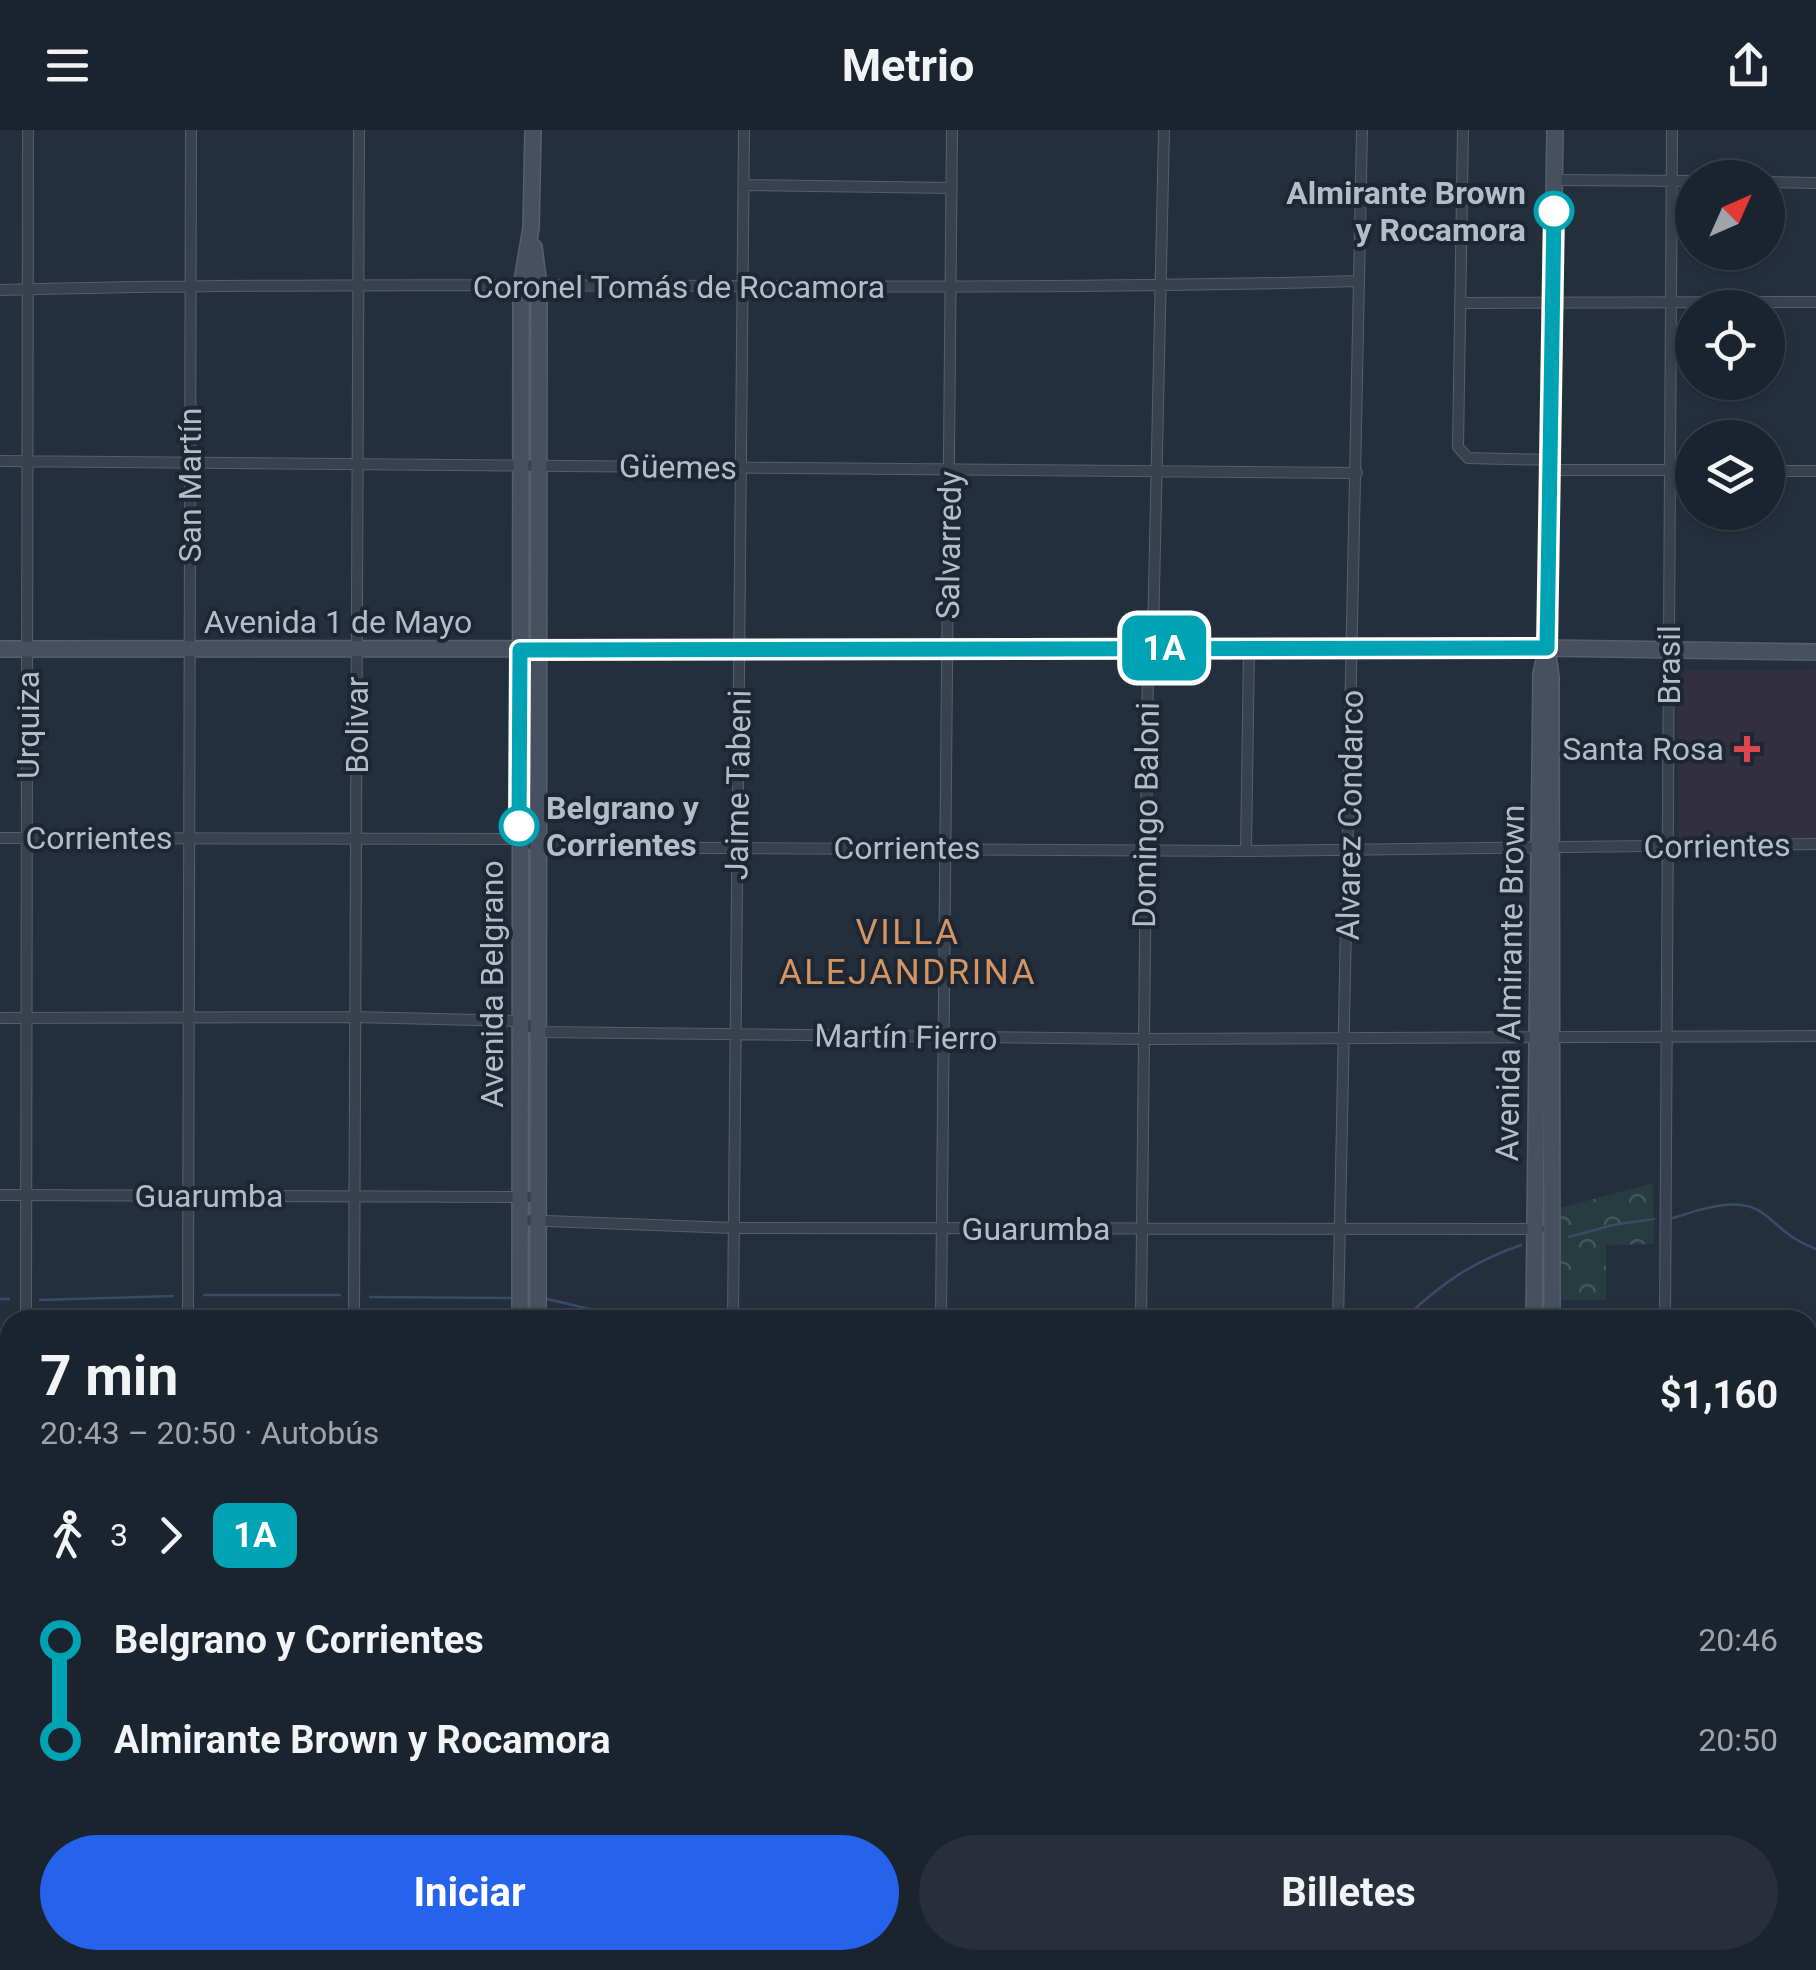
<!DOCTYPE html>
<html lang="es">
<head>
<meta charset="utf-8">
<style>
  :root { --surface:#1b232e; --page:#282f3a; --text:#f1f3f6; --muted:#a0a4aa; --line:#39404a; --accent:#2563eb }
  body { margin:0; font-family:Roboto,sans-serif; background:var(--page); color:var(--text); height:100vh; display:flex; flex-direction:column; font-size:38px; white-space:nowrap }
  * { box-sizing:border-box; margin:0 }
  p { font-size:32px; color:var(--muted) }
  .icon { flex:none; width:55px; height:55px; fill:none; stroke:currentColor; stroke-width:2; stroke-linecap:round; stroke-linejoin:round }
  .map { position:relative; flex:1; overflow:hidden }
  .details { position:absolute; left:0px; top:1180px; width:1818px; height:660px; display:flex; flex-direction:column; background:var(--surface); border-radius:30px 30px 0 0; box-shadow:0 2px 8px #0004,0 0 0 2px var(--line) }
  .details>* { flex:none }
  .badge { padding:0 20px; border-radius:15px; font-size:35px; line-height:65px }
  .needle { width:65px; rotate:45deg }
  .controls { position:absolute; left:1675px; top:30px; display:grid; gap:20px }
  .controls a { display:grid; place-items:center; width:110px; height:110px; border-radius:50%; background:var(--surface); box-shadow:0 2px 8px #0004,0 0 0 2px var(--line); font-size:50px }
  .map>.badge { position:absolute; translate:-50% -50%; box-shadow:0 0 0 5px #fff }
  .legs { display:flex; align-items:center; gap:15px; height:110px; padding:0 40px; font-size:32px }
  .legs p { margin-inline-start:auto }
  .head { display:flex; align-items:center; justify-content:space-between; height:170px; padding:0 40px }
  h1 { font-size:55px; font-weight:700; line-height:75px }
  .action { display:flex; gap:20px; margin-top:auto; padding:20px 40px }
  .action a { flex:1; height:115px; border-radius:60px; background:var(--accent); color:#fff; font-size:40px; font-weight:700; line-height:115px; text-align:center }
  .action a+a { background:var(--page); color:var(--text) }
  ul { padding:0 40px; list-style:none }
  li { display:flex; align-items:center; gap:35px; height:100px; font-size:38px }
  li i { display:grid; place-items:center; width:15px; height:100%; margin:0 12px; background:currentColor }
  li i::after { content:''; width:25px; height:25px; margin:-12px; border:8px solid; border-radius:50%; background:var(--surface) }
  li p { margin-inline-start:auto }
  li:first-child i { background:linear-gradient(#0000 50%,currentColor 0) }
  li:last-child i { background:linear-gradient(currentColor 50%,#0000 0) }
  header { display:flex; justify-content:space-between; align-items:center; height:130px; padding:0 40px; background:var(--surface); font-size:45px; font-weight:700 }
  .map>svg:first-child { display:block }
</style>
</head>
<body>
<header><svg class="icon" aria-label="menu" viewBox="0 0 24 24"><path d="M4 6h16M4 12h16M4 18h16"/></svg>Metrio<svg class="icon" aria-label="share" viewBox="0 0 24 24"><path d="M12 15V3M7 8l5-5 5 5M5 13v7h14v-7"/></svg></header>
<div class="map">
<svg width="1816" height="1840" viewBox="0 0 1816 1840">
  <defs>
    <pattern id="grass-tufts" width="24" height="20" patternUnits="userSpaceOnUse" patternTransform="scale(2.5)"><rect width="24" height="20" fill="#263c3f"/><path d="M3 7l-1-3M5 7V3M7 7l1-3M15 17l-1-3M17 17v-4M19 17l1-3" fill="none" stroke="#435659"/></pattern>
    <pattern id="forest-crowns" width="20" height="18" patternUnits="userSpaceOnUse" patternTransform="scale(2.5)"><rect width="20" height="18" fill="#263c3f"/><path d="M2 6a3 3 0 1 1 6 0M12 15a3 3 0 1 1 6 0" fill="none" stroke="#435659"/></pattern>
  </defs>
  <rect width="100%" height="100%" fill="#242f3e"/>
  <!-- medical -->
  <path fill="#32303f" d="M1816 539V708L1679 709 1676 541Z"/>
  <!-- grass -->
  <path fill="url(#grass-tufts)" d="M1567 1830H1606L1597 1840H1557Z"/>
  <!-- forest -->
  <path fill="url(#forest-crowns)" d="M1653 1053 1654 1114 1606 1115V1170H1556L1560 1078Z
    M0 1256H10V1329H0Z
    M718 1830H858V1840H718Z"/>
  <!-- garden -->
  <path fill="#263c3f" d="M759 1830H796L801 1840H754Z"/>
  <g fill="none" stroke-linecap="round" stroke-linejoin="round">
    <!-- stream -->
    <path stroke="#394c67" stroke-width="2.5" d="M1673 1088C1701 1079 1740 1065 1764 1084 1784 1100 1790 1109 1816 1119
      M1569 1107 1613 1095 1654 1089
      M204 1165H340
      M370 1167 512 1168
      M0 1169H9
      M547 1169 637 1190
      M40 1170 173 1166
      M1403 1190C1440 1154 1472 1132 1521 1115"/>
    <defs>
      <path id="street" d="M1463 0 1458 317 1468 328 1552 330
        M1555 50 1692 51
        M1768 52 1816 53
        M744 55 952 58
        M0 160C453 148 905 164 1358 151
        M1461 173 1816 172
        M0 331 1357 343
        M1551 340H1692
        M1768 341H1816
        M0 708 519 709 539 717 1246 721 1816 714
        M1246 721 1249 519
        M0 888 354 887 521 891 539 902 1143 909 1816 906
        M0 1065 539 1067
        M520 1090 734 1098 1539 1099
        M26 1190 28 0
        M188 1190 191 0
        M354 1190 359 0
        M733 1190 744 0
        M941 1190 952 0
        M1141 1190 1148 531 1153 506 1164 0
        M1338 1190 1362 0
        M1665 1190 1672 0
        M0 1241H10
        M1808 1283H1816
        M0 1429H10
        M1808 1470H1816
        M1808 1801H1816
        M0 1817H10
        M341 1830V1840
        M710 1830V1840
        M867 1830V1840
        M1139 1830V1840
        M159 1840 160 1830
        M1335 1840V1830
        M1545 1840 1553 1830
        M1604 1840 1613 1830
        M1664 1840V1830"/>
      <path id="secondary" d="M534 117 539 156 538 1190
        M0 519 1547 518 1816 522
        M520 1190 521 157 531 98 533 0
        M1534 1190 1541 544 1545 526
        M1552 1190 1551 547 1547 518 1555 0
        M0 1610H10
        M1808 1613H1816
        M1808 1656H1816
        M0 1657 10 1658
        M540 1830V1840
        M522 1840V1830
        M1284 1840 1293 1830"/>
    </defs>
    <!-- street casing -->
    <use href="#street" stroke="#565f6c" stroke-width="12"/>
    <!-- secondary casing -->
    <use href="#secondary" stroke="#565f6c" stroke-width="18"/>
    <!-- street -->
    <use href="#street" stroke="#38414e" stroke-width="10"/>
    <!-- secondary -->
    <use href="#secondary" stroke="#465061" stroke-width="15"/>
    <defs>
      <path id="rail" d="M1808 1587 1816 1578
        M1571 1840 1580 1830"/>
    </defs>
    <!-- rail casing -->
    <use href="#rail" stroke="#5a6575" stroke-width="6"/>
    <!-- rail -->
    <use href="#rail" stroke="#1d2633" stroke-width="2.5" stroke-dasharray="8" stroke-linecap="butt"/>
  </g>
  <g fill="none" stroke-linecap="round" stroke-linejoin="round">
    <defs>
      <path id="line-1" d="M519 696 520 520 1547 518 1554 81"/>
    </defs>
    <!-- line-1 casing -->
    <use href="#line-1" stroke="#fff" stroke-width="22"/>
    <!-- line-1 -->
    <use href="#line-1" stroke="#00a3b4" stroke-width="15"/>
  </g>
  <!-- markers -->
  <g fill="#fff" stroke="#00a3b4" stroke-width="5">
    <circle cx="1554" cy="81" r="18"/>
    <circle cx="519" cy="696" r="18"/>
  </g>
  <path fill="#e0444e" stroke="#1d2633" stroke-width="4" d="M1742 604h10v10h10v10h-10v10h-10v-10h-10v-10h10z"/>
  <g text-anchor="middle" stroke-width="8" stroke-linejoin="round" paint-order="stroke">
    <!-- stop labels -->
    <g font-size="32" font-weight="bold" fill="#b4bcc9" stroke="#1d2633" text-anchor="end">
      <text x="1526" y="74">Almirante Brown<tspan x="1526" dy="37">y Rocamora</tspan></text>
      <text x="546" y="689" text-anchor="start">Belgrano y<tspan x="546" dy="37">Corrientes</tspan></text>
    </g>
    <!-- street labels -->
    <g font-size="32" fill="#b4bcc9" stroke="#1d2633">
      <text x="679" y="168">Coronel Tomás de Rocamora</text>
      <text transform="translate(678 337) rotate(1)" y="11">Güemes</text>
      <text transform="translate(190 355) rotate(-90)" y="11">San Martín</text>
      <text transform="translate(949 415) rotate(-89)" y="11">Salvarredy</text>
      <text x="338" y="503">Avenida 1 de Mayo</text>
      <text transform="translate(1669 535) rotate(-90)" y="11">Brasil</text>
      <text transform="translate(28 595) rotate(-90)" y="11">Urquiza</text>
      <text transform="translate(357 595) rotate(-90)" y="11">Bolivar</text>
      <text transform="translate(738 655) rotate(-89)" y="11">Jaime Tabeni</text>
      <text transform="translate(1146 685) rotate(-89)" y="11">Domingo Baloni</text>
      <text transform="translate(1350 685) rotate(-89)" y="11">Alvarez Condarco</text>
      <text x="99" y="719">Corrientes</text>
      <text transform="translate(1717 716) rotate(-1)" y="11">Corrientes</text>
      <text x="907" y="729">Corrientes</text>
      <text transform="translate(1510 853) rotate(-89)" y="11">Avenida Almirante Brown</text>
      <text transform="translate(492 854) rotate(-90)" y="11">Avenida Belgrano</text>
      <text transform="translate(906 907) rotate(1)" y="11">Martín Fierro</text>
      <text x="209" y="1077">Guarumba</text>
      <text x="1036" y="1110">Guarumba</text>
    </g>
    <!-- poi labels -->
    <g font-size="32" fill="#b4bcc9" stroke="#1d2633" text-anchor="end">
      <text x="1724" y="630">Santa Rosa</text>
    </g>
    <!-- neighbourhood labels -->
    <g font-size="35" letter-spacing="2.5" fill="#d59563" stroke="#1d2633">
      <text x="908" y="814">VILLA<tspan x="908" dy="40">ALEJANDRINA</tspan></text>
    </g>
  </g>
</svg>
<div class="controls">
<a><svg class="needle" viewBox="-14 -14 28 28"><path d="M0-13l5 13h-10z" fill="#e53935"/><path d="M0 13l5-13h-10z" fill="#a0a4aa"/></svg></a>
<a><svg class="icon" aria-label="locate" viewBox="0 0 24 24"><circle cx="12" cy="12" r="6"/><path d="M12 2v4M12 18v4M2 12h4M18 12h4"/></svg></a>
<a><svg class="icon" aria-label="layers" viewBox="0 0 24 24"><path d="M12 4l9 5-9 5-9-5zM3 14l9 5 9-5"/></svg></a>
</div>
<b class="badge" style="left:1164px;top:518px;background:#00a3b4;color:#fff">1A</b>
<section class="details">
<div class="head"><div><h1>7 min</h1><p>20:43 – 20:50 · Autobús</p></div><b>$1,160</b></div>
<div class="legs"><svg class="icon" aria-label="walk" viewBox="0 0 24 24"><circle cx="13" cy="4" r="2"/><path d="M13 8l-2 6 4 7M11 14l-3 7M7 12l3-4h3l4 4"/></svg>3<svg class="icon" aria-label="forward" viewBox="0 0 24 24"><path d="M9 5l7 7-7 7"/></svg><b class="badge" style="background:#00a3b4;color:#fff">1A</b></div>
<ul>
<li><i style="color:#00a3b4"></i><b>Belgrano y Corrientes</b><p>20:46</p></li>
<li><i style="color:#00a3b4"></i><b>Almirante Brown y Rocamora</b><p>20:50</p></li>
</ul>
<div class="action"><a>Iniciar</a><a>Billetes</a></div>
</section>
</div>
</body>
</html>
